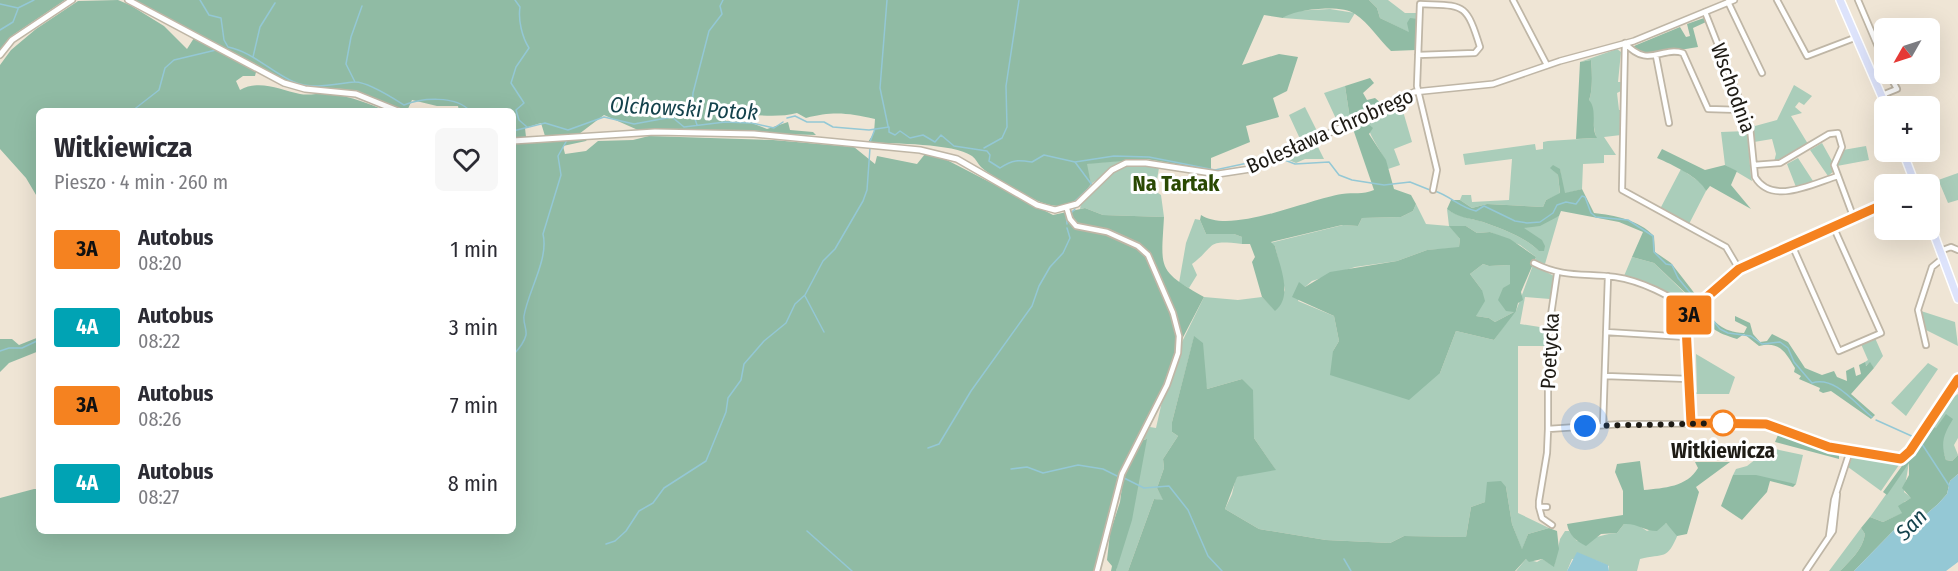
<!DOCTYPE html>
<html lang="pl">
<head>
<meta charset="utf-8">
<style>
  :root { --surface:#fff; --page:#f7f7f7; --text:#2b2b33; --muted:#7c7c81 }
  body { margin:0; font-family:"Fira Sans Condensed",sans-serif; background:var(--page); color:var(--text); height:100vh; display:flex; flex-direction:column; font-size:22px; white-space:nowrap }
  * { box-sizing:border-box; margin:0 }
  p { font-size:20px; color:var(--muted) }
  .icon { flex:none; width:33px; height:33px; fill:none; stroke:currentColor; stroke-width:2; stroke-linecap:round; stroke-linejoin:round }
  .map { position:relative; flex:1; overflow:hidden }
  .sheet { position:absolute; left:36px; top:108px; width:480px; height:426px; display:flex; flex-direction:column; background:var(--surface); border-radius:9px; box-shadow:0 6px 24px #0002 }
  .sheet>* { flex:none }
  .badge { padding:0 12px; border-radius:4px; font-size:21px; line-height:39px }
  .needle { width:39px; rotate:231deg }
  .controls { position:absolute; left:1874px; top:18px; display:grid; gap:12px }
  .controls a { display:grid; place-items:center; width:66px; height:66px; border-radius:9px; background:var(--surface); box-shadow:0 6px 24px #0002; font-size:30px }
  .you { position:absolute; width:30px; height:30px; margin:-15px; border:4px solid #fff; border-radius:50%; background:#1a73e8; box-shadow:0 0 0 9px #1a73e833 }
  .map>.badge { position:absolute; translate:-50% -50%; box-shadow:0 0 0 3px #fff }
  .round { display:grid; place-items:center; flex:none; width:63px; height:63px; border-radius:9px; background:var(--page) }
  .overview { display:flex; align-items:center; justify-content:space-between; height:102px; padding:0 18px }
  h1 { font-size:28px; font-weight:700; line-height:45px }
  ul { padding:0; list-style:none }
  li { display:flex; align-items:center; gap:18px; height:78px; padding:0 18px }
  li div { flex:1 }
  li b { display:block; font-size:22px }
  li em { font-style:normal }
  li .badge { min-width:66px; font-weight:700; text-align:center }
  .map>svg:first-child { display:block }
</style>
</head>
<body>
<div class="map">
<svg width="1958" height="571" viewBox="0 0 1958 571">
  <rect width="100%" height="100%" fill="#efe5d5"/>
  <!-- green -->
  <path fill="#aacdba" d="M1369 0H1388L1405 13H1418V19L1410 33 1380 18 1377 8Z
    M1330 9 1355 13 1349 23 1283 18 1292 11Z
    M1617 49 1621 52 1618 82H1622L1621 91 1617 93 1619 110H1621V135L1604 137 1616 155H1604V163L1583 164 1582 189 1564 194 1560 170 1554 171 1558 175 1560 194 1546 200 1543 207 1487 204 1472 208 1460 200 1462 195H1471L1472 202 1509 200 1512 159 1465 165 1463 154 1535 144 1536 150 1543 149V142L1548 141 1596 138 1589 100C1593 91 1592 70 1591 60L1580 62Z
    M1794 85 1812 96 1804 105 1799 102 1795 107 1802 113 1791 116 1808 144 1781 161 1774 162 1776 154 1772 139 1754 142 1752 126 1744 112 1755 126 1777 120Z
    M1345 86 1350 119 1338 123 1324 93Z
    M1400 101 1412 142 1394 149 1400 165 1388 169C1384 152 1370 140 1367 123L1352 126Z
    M1305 107 1318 133 1301 141 1289 115Z
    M1747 131 1751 177 1752 181 1725 165 1721 132Z
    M1316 143 1324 159H1305L1296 163 1282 157Z
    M1822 143 1832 161 1834 171 1828 176 1810 150Z
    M1866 146 1869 160 1837 166 1836 163 1843 150Z
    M1798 158 1813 181 1796 187 1787 164Z
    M1126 159 1091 184 1086 164C1100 161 1112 163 1126 159Z
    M1131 164 1159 168 1155 191 1161 195 1164 217 1103 215 1085 208 1080 209 1081 204 1116 169Z
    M1681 169 1704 185 1706 191 1689 224 1660 209Z
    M1958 173V200L1948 203 1940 184 1929 187 1927 184Z
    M1416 204 1426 224 1449 226 1447 209C1458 217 1470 218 1483 222 1502 229 1525 237 1539 251L1523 228 1559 216 1545 264 1535 260 1536 257 1520 245 1490 232 1477 233 1466 226H1450L1460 239 1459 248 1427 250 1397 261 1355 267 1312 281 1305 287 1298 301 1334 316 1339 341 1333 351 1440 373 1456 331 1494 340 1514 312 1495 322 1489 318 1476 316 1482 290 1470 274 1483 264 1489 266 1510 265 1512 268 1510 284 1516 311 1533 265 1554 276 1550 299 1525 297 1520 324 1546 328 1544 346H1518V513L1549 528 1528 534 1522 550 1512 524 1506 487 1485 502 1471 507 1466 537 1404 536 1390 543 1326 540 1259 529 1225 509 1232 494 1236 477 1275 469 1254 438 1242 379 1207 389 1194 337 1172 422V432L1178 436 1163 459 1164 468 1157 488 1164 501 1154 499 1128 571H1116L1146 439 1143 440 1150 427 1156 428 1163 397 1172 381 1181 355 1182 342 1204 297 1238 300 1262 297 1275 310 1285 290 1275 246 1270 243 1343 225 1358 226 1362 218 1401 217 1413 211Z
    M1195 219 1200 220 1206 234H1234L1242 237V244C1205 240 1218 244 1192 264L1197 275 1189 288 1179 283 1186 243Z
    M1632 257 1654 263 1695 303 1688 305 1659 290 1624 276Z
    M1921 311 1955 322 1958 346 1926 330Z
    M1875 338 1883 356 1874 368 1870 363 1865 366V362L1868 360 1861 344Z
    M1696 354 1735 377 1729 394H1694L1697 392Z
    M1928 363 1938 369 1906 416 1891 403Z
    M1958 394V438L1954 445 1958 455 1952 461 1946 460 1941 445 1943 435 1931 426 1947 401Z
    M1770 448 1803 455 1796 484 1733 475 1736 469 1747 466Z
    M1853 455 1888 463 1899 462V465L1881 491 1848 467Z
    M1909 462 1904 492 1912 498 1904 502 1903 513 1883 522 1870 517Z
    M1635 523 1647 531 1666 523 1678 534C1667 561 1664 553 1640 559L1637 571H1609V566L1595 560 1572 559 1567 571H1516L1526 559 1537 562 1542 559 1554 566 1560 539 1565 531H1569L1577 541C1591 540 1602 534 1617 533L1624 524Z
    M1861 528 1865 534C1863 549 1850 561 1840 571H1829Z"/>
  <!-- forest -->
  <path fill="#90bba4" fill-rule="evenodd" d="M0 0H65L13 35 0 52Z
    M118 0 130 5 164 26 187 49 194 38 256 72 255 76H243L236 81 240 90C260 79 280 90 300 94 310 96 322 92 333 94 352 97 369 104 387 111H39V200L26 178 0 149V65L11 50 36 29 78 1Z
    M133 0H1369L1377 8 1380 18 1409 32 1407 23 1410 18 1418 19 1416 50 1391 51C1379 40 1369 23 1355 14 1342 4 1295 9 1283 18L1264 15 1242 65 1279 54 1298 57 1287 91 1273 98 1279 117 1246 126 1250 142 1211 158V170L1146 159 1087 164 1091 184C1066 220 1043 205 1012 187 1002 181 990 175 981 167 978 164 976 159 972 156 953 143 894 144 868 142L874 133 875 119C848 113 833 111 806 118L797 113C776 119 746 113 724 115L726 121 749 122 767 129 788 122 790 130 813 132 816 135 638 130 604 115 579 134 545 136 541 123 525 128 526 137 513 138V111H459L458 106H437L412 100 407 111H403L344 89 308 88 286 82Z
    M1704 18 1706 22 1693 28 1698 47 1649 55 1635 50 1634 46 1680 27 1686 37 1690 36 1687 24Z
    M1591 60C1592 70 1593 91 1589 100 1598 110 1590 126 1597 138L1576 139 1580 62Z
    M1370 78 1374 83 1363 93 1367 100 1375 98 1382 104 1350 119 1345 86Z
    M1367 123 1373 128 1369 134 1386 160 1394 189 1411 195 1416 204 1413 211 1401 217 1362 218 1358 226 1342 225 1271 242 1275 246C1279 265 1294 296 1275 311L1262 297 1252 262 1255 257 1250 244H1242V237L1234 234H1206L1200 220 1201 215C1231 235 1308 199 1342 194 1354 192 1362 195 1374 190L1352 126Z
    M649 136 773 140 854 147 875 164 877 156 917 164 925 154 943 158 1053 215 1085 208 1103 215 1164 217C1161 270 1157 270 1204 297L1179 345 1170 377 1143 432 1120 472 1094 571H0V498L34 489H39V531H513V144L588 138 586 141 563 146 565 154 586 151 598 141 633 140Z
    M1662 149 1705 170 1725 165 1737 171 1731 185 1751 209 1710 186 1706 191C1701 178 1671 164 1657 158Z
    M1553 165 1560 169 1565 193 1582 189 1594 213C1614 215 1639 220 1654 236L1655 252 1671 263 1699 299 1695 302 1654 263 1632 257 1643 232 1619 222 1561 211 1559 216 1540 226 1524 228 1542 240 1545 246 1544 251H1539C1525 237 1502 229 1483 222 1470 218 1458 218 1447 209L1451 200H1460L1472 208 1487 204 1543 207 1546 200 1560 193 1558 175 1550 168Z
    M1449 226H1466L1477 233 1490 232 1510 239 1536 257 1521 292 1523 300 1518 303 1516 311 1494 340 1456 331 1440 373 1409 400 1330 375 1333 351 1339 341 1334 316 1292 297 1299 282 1305 287 1330 272 1397 261 1427 250 1459 247 1460 239ZM1483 264 1489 266 1510 265V284L1503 288 1498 300 1506 311 1514 312 1495 322 1489 318 1476 316 1485 301 1482 290 1470 274Z
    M1703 303C1712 322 1722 332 1744 333L1747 327 1735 321V316L1750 323 1753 334 1760 342 1767 341 1772 334 1788 342 1805 368 1822 375 1834 371 1837 377 1847 381 1846 371 1854 367 1856 376 1861 374 1859 365 1865 362 1866 366 1870 362 1874 368 1851 394 1875 415 1871 419 1831 391 1823 393 1819 391 1820 388 1799 379 1801 376 1794 372 1795 368C1785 351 1779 341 1759 346L1744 334 1737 339C1715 332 1709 329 1699 307Z
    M1194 336 1203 343 1207 389 1242 379 1253 390 1254 438 1276 470 1237 477 1225 509 1259 529 1326 540 1390 543 1404 536 1466 537 1471 507 1485 502 1487 482 1501 481 1506 487 1512 524 1522 549 1528 534 1549 528 1557 531 1559 549 1554 567 1542 559 1529 562 1526 559 1515 571H1128L1154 499 1163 500 1157 488 1164 468 1163 459 1178 436 1172 432V422Z
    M39 337V351L9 363 0 372V339H12L19 345Z
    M1946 414 1953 419C1944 434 1940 442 1946 460L1952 461 1958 455V474L1950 481 1947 494 1938 504 1909 529 1894 530 1854 571H1840C1850 561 1863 549 1865 534L1861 528 1870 517 1883 522 1902 513 1898 506 1911 498 1902 488 1909 475V463L1887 495 1883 492 1931 426 1936 428Z
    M1780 430 1798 439 1839 452V459L1775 442Z
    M1147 439 1132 520 1116 571H1111L1112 566 1107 560 1110 533 1120 502 1124 472 1143 440Z
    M1640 461 1644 490C1664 488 1687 487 1698 468L1695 462H1730L1696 487 1699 492 1687 534 1677 536 1666 523 1657 531C1644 531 1637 523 1624 524L1617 533 1601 534 1586 546C1576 541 1569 535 1567 524L1623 515V491L1615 472 1617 464Z
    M1733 475H1756L1796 484 1793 487 1770 481 1767 492 1742 520 1721 506Z"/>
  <!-- water -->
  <path fill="#94c8d5" d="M1958 474V562L1946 571H1854L1894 530 1909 529 1938 504 1947 494 1950 481Z
    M1577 552 1608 565 1609 571H1567Z"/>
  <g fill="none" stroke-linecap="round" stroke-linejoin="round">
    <!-- stream -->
    <path stroke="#94c8d5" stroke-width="1.5" d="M200 0 209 15 221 18 224 40 228 47C253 52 271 72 294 82 312 90 335 84 354 82 367 81 393 98 404 105 421 98 456 95 470 111
      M515 0 520 7C518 20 522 37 529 48L516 67 511 83 524 103 516 110 519 120 527 127
      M887 0 880 88 888 126
      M0 4 18 8 34 0
      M0 30 13 22 18 9
      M253 57 260 27 275 3
      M355 82 346 64 351 37 362 6
      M132 111 159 90 165 68 174 60 216 50
      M787 118 795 116 807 122H824L833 127 869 130 889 127V132L895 135 900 131 910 138 923 135 935 142 941 135 954 146 987 151 990 155 989 161 1000 168C1013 159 1019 160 1032 162L1044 155 1075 162 1114 156 1149 157 1215 170 1275 157
      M697 125 692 110 693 93 709 31 722 14 720 6 723 0
      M513 131 545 123 568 130 604 117 634 124 672 117 684 127 725 122 752 123 774 128 783 122
      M870 142 875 129
      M984 148 1002 138 1007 127 1006 86 1019 0
      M1282 159 1295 164 1329 162 1339 175 1352 180 1384 185 1410 182 1430 190
      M1075 162 1092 185 1075 201
      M1435 191C1450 196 1461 208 1476 211L1484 206 1515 221 1527 223 1540 222 1553 213 1557 205 1566 202 1576 204 1582 196 1585 197 1591 213 1596 217 1628 220 1653 236 1654 252 1666 264 1672 265 1678 278 1697 301
      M1071 213 1075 209
      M1066 214 1067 224
      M805 296 824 332
      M1701 306 1720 329 1728 333 1751 336 1762 344 1780 342 1788 348 1794 362 1812 383C1835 375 1856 405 1872 417
      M0 351 9 348H22L39 340
      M513 355C519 349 524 343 526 335 527 329 523 323 524 316 528 291 549 259 543 234L561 175 558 156 567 140
      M1876 420 1916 438
      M1920 441 1950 487
      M928 448 939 444 971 391 1032 306 1039 286 1050 267 1063 253 1070 238 1067 228
      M1011 469 1027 467 1043 473 1078 465 1103 469 1117 476
      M1124 478 1144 488 1169 486 1188 510 1208 556 1222 571
      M807 531 852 571
      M606 544 615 541 626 531 639 511 653 503 664 488 706 461 726 412 728 398 741 380 744 364 764 341 786 323 795 304 805 295 823 261 835 249 863 201 867 190 870 148
      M1344 559 1351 571"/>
    <defs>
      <path id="minor" d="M1513 0 1547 65
        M1777 0 1807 56 1857 37
        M1858 0 1884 61
        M1728 2 1762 73
        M1705 12 1738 96 1743 115 1750 127 1755 177C1772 206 1814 183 1838 176
        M1625 43 1622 190 1726 247 1739 269
        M1625 43C1648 69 1661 46 1683 53L1708 109 1741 110
        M1418 55 1475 53 1480 47C1466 1 1463 6 1420 4L1417 86 1437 170 1433 190
        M1656 56 1669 123
        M1882 95 1897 89 1889 74
        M1754 165 1780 163 1829 134 1838 133 1842 147 1834 165 1853 216
        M1067 209 1070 219 1076 226 1107 232 1138 246 1148 255 1173 313 1179 336 1178 353 1167 385 1122 474 1097 571
        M1792 245 1839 351 1881 333 1833 226
        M1940 251 1951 247 1958 250
        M1534 263C1563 278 1585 273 1615 277 1643 281 1669 296 1692 310
        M1606 332 1686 337
        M1926 345 1918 310 1932 267 1943 258
        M1605 376 1689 379
        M1691 423 1686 326 1692 310 1739 269 1884 204
        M1603 425 1608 276
        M1548 429V335L1557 274
        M1539 507 1542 518 1552 525
        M1547 507H1539V501L1547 453 1548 429 1622 424 1757 423 1777 427 1829 447 1901 459 1910 451 1958 379
        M1829 536 1834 500 1850 451
        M1806 571 1833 531 1837 494"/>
      <path id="tertiary" d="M128 0 284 83 305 89 356 94 398 111
        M0 55 12 40 72 0
        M513 141 655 132 754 134 920 150 957 159 1037 205 1055 210 1077 204 1112 170 1126 163H1146L1218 174 1257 168 1414 92 1493 84 1560 61 1634 41 1734 0"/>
      <path id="primary" d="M1840 0 1886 106
        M1903 152 1915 184
        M1929 221 1958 299"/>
    </defs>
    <!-- minor casing -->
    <use href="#minor" stroke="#bfb6a6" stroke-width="8"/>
    <!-- tertiary casing -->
    <use href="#tertiary" stroke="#bfb6a6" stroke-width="8"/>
    <!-- primary casing -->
    <use href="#primary" stroke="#fff" stroke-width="10"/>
    <!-- minor -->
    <use href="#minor" stroke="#fff" stroke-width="4.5"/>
    <!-- tertiary -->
    <use href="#tertiary" stroke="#fff" stroke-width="5"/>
    <!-- primary -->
    <use href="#primary" stroke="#dde3fb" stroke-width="7"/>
  </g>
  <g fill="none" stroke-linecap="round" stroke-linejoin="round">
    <defs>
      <path id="line" d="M1884 204 1739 269 1692 310 1686 326 1691 423 1766 424 1829 447 1901 459 1910 451 1958 379"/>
    </defs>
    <!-- line casing -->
    <use href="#line" stroke="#fff" stroke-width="14"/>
    <!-- line -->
    <use href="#line" stroke="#f58220" stroke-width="9"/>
    <!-- walk -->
    <path stroke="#1e1b15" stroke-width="6" stroke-dasharray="0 10.8" d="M1585 426 1732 423H1723"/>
  </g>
  <!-- markers -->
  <circle fill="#fff" stroke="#f58220" stroke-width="3" cx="1723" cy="423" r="12"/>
  <g text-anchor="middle" stroke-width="6" stroke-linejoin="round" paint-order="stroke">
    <!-- street labels -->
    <g font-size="21" fill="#1e1b15" stroke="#fff">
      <text transform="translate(1733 88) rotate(70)" y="7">Wschodnia</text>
      <text transform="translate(1330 131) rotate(-24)" y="7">Bolesława Chrobrego</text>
      <text transform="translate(1550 351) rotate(-87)" y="7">Poetycka</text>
    </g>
    <!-- stop labels -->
    <g font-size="21" font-weight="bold" fill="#1e1b15" stroke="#fff">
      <text x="1723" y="458">Witkiewicza</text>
    </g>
    <!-- water labels -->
    <g font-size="22" font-style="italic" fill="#14424c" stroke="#fff">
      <text transform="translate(684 108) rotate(3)" y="8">Olchowski Potok</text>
      <text transform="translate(1911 524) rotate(-46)" y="8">San</text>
    </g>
    <!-- neighbourhood labels -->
    <g font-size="22" font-weight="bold" fill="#2a4903" stroke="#fff">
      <text x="1176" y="191">Na Tartak</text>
    </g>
  </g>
</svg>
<div class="controls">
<a><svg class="needle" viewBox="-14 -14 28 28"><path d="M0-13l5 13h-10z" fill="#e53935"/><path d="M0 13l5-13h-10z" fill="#7c7c81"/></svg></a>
<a>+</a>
<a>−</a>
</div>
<div class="you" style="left:1585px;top:426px"></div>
<b class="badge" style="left:1689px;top:315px;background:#f58220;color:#111">3A</b>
<section class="sheet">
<div class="overview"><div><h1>Witkiewicza</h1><p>Pieszo · 4 min · 260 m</p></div><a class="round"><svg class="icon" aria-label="heart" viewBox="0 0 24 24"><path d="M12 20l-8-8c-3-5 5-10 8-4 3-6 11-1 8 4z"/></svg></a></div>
<ul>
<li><span class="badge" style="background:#f58220;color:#111">3A</span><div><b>Autobus</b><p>08:20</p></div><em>1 min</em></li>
<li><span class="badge" style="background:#00a3b4;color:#fff">4A</span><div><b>Autobus</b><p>08:22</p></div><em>3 min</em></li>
<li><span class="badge" style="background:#f58220;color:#111">3A</span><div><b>Autobus</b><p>08:26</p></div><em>7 min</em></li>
<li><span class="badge" style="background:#00a3b4;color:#fff">4A</span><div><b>Autobus</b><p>08:27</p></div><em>8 min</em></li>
</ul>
</section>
</div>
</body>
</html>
